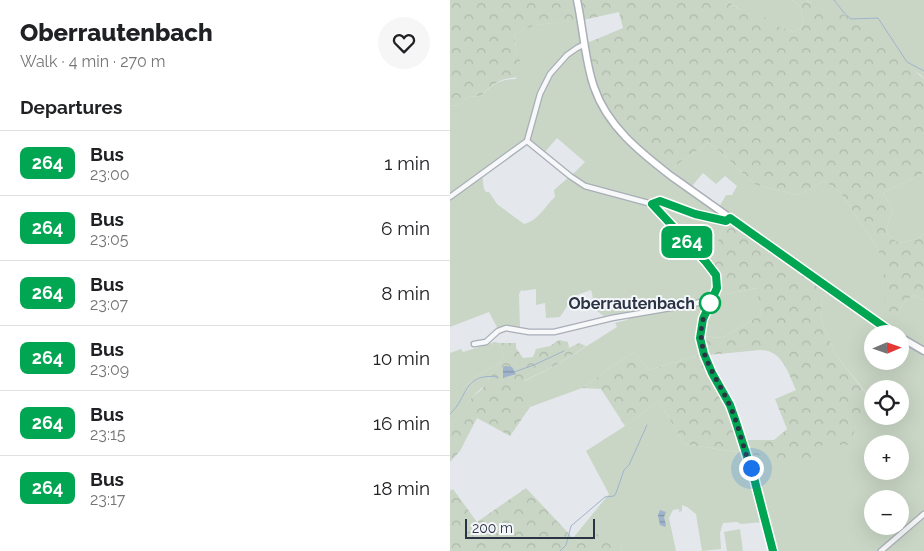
<!DOCTYPE html>
<html lang="en">
<head>
<meta charset="utf-8">
<style>
  :root { --surface:#fff; --page:#f6f6f6; --text:#202124; --muted:#757577; --line:#e0e0e0 }
  body { margin:0; font-family:Raleway,sans-serif; background:var(--page); color:var(--text); height:100vh; display:flex; flex-direction:column; font-size:19px; white-space:nowrap }
  * { box-sizing:border-box; margin:0 }
  p { font-size:16px; color:var(--muted) }
  .icon { flex:none; width:28px; height:28px; fill:none; stroke:currentColor; stroke-width:2; stroke-linecap:round; stroke-linejoin:round }
  .map { position:relative; flex:1; overflow:hidden }
  .details { display:flex; flex-direction:column; background:var(--surface); width:450px }
  .details>* { flex:none }
  .badge { padding:0 10px; border-radius:8px; font-size:18px; line-height:32px }
  .needle { width:32px; rotate:88deg }
  .buttons { position:absolute; left:414px; top:325px; display:grid; gap:10px }
  .buttons a { display:grid; place-items:center; width:45px; height:45px; border-radius:50%; background:var(--surface); box-shadow:0 5px 20px #0002; font-size:25px }
  .scale { position:absolute; left:15px; bottom:12px; width:130px; box-sizing:border-box; padding-left:5px; border:2px solid #2b3445; border-top:0; font-size:14px; line-height:18px; white-space:nowrap; color:#2b3445; -webkit-text-stroke:4px #f4f6f9; paint-order:stroke }
  .you { position:absolute; width:25px; height:25px; margin:-12px; border:4px solid #fff; border-radius:50%; background:#1a73e8; box-shadow:0 0 0 8px #1a73e833 }
  .map>.badge { position:absolute; translate:-50% -50%; box-shadow:0 0 0 2px #fff }
  h2 { padding:0 20px; font-size:19px; line-height:45px }
  .round { display:grid; place-items:center; flex:none; width:52px; height:52px; border-radius:26px; background:var(--page) }
  .headline { display:flex; align-items:center; justify-content:space-between; height:85px; padding:0 20px }
  h1 { font-size:24px; font-weight:800; line-height:38px }
  ul { padding:0; list-style:none }
  li { display:flex; align-items:center; gap:15px; height:65px; padding:0 20px; border-top:1px solid var(--line) }
  li div { flex:1 }
  li b { display:block; font-size:19px }
  li em { font-style:normal }
  li .badge { min-width:55px; font-weight:700; text-align:center }
  main { display:flex; flex:1; min-height:0 }
  .map>svg:first-child { display:block }
</style>
</head>
<body>
<main>
<section class="details">
<div class="headline"><div><h1>Oberrautenbach</h1><p>Walk · 4 min · 270 m</p></div><a class="round"><svg class="icon" aria-label="heart" viewBox="0 0 24 24"><path d="M12 20l-8-8c-3-5 5-10 8-4 3-6 11-1 8 4z"/></svg></a></div>
<h2>Departures</h2>
<ul>
<li><span class="badge" style="background:#00a651;color:#fff">264</span><div><b>Bus</b><p>23:00</p></div><em>1 min</em></li>
<li><span class="badge" style="background:#00a651;color:#fff">264</span><div><b>Bus</b><p>23:05</p></div><em>6 min</em></li>
<li><span class="badge" style="background:#00a651;color:#fff">264</span><div><b>Bus</b><p>23:07</p></div><em>8 min</em></li>
<li><span class="badge" style="background:#00a651;color:#fff">264</span><div><b>Bus</b><p>23:09</p></div><em>10 min</em></li>
<li><span class="badge" style="background:#00a651;color:#fff">264</span><div><b>Bus</b><p>23:15</p></div><em>16 min</em></li>
<li><span class="badge" style="background:#00a651;color:#fff">264</span><div><b>Bus</b><p>23:17</p></div><em>18 min</em></li>
</ul>
</section>
<div class="map">
<svg width="474" height="551" viewBox="0 0 474 551">
  <defs>
    <pattern id="forest-crowns" width="20" height="18" patternUnits="userSpaceOnUse" patternTransform="scale(1.25)"><rect width="20" height="18" fill="#c9d6c5"/><path d="M2 6a3 3 0 1 1 6 0M12 15a3 3 0 1 1 6 0" fill="none" stroke="#adb8ab"/></pattern>
    <pattern id="water-rules" width="6" height="5" patternUnits="userSpaceOnUse" patternTransform="scale(1.25)"><rect width="6" height="5" fill="#9fb4cc"/><path d="M0 2.5h6" fill="none" stroke="#8293a7"/></pattern>
  </defs>
  <rect width="100%" height="100%" fill="#e4e7ec"/>
  <!-- grass -->
  <path fill="#c9d6c5" fill-rule="evenodd" d="M277 0H342L351 7 353 26 343 32C321 24 295 16 277 0Z
    M356 0H474V79L471 75Z
    M129 20 132 42 99 73 75 139 70 144 0 196V106L10 105 17 97 31 96C42 85 50 79 66 79L67 54 64 34 84 25Z
    M133 47 169 133 275 219 238 210 208 199 199 201 192 200 135 185 121 176 135 162 107 138 94 153 80 142 79 138C90 97 95 71 133 47Z
    M259 142 306 185 349 195 374 181 390 192 428 249 435 273 432 287 447 314 455 301 465 295 474 301V512L429 551H324L296 453 372 445 418 395 386 355 371 320 372 297 381 293 269 207 276 195H282L287 186 275 176 266 184 253 173 242 186 259 200 218 171ZM422 334H450V361H422ZM422 389H450V416H422ZM422 444H450V471H422ZM422 499H450V526H422Z
    M474 173V234L467 239 449 243 436 234 439 219 443 211 433 193Z
    M32 174 34 189 36 192H39L47 204 74 224C88 221 95 206 105 197L104 190 119 177 128 183 200 205 224 230 223 234 237 253C250 255 258 270 264 280L263 292 256 297 244 301 154 316C141 308 145 303 141 290L124 296 110 317 96 318 95 303 86 305V289L72 291V289L69 294 70 329H48L39 312 0 327V198Z
    M208 203 276 223 263 252 258 254 251 250 247 251 206 206Z
    M308 288 311 315 272 338 251 336C252 323 258 306 266 296Z
    M258 301 249 328 251 352 249 355 199 370 185 353 180 354 132 388 80 407 73 382 110 363 167 327 165 323 177 320 183 315Z
    M45 342 49 343 54 356 49 364 27 375 13 388 16 392 25 381 42 372C38 386 28 389 20 400 12 409 11 418 0 424V353L11 349 13 352Z
    M209 401 234 444 294 453 314 522 291 524 287 522 273 523 270 533 271 549 252 551 246 514 237 507 232 505V511L229 512V509L223 510 219 518 226 551H172L170 543H131L123 538 159 494 136 451 175 426Z
    M474 516V551H434Z
    M290 529 293 551H277L274 532Z"/>
  <!-- forest -->
  <path fill="url(#forest-crowns)" fill-rule="evenodd" d="M0 0H277L285 7 299 13 302 11 315 17 319 23 343 32 353 26 351 7 342 0H356L358 2 393 14 419 31 474 79V173L433 193 443 211 439 219 436 234 449 243 467 239 474 234V301L465 295 455 301 447 314 439 313 432 287 434 273 428 249 390 192 374 181 349 195 306 185 259 142 218 171C186 144 156 121 143 78 140 67 139 55 137 43L173 28 169 12 133 20 85 25 64 34 67 54 75 72C63 81 63 76 52 80 43 84 37 89 31 96L17 97 10 105 0 106Z
    M280 220 382 293 372 297 371 320 386 355 418 396 399 445H372L368 464 234 444 209 401 175 426 151 389 132 388 180 354 185 353 199 370 249 355 251 352 249 336 272 338 311 315 307 288 266 296 269 281 247 251 251 250 258 254 263 252 276 223ZM310 350C332 350 338 372 346 390L325 399 337 429 324 440H293L280 403 264 373 258 355Z
    M109 340 118 342 119 348 129 343 136 346 110 363 74 381 80 407 60 436 27 418 10 451 0 462V424C12 417 11 409 20 400 25 393 34 391 35 382L40 379 42 373 25 381 15 393 13 388 27 375 49 364 54 356 49 343H66V348L73 358 83 357 86 349 100 346Z
    M76 488 123 538 131 543 149 533 170 543 172 551H0V491L3 489 27 522Z"/>
  <!-- water -->
  <path fill="url(#water-rules)" d="M55 366 62 367 66 374 53 378V368Z
    M210 510 216 512 214 517 216 525 215 527 210 525 208 515Z"/>
  <g fill="none" stroke-linecap="round" stroke-linejoin="round">
    <!-- stream -->
    <path stroke="#9fb4cc" stroke-width="1" d="M384 0C390 7 393 13 401 19L428 18 457 62 474 71
      M64 372 84 365 114 351
      M0 414C18 398 13 372 48 377
      M110 551 116 545 121 526 155 497 164 496 166 493 174 470 179 465 197 425"/>
    <defs>
      <path id="minor" d="M77 141 120 176 135 186 202 204
        M0 197 77 141 90 94 100 74 117 55 127 48 135 44
        M202 204 260 266 268 279 266 291 253 319 250 338 262 373 280 405 285 419 304 478 323 551
        M202 204 208 201 213 202 238 211 271 220 276 221 280 218
        M24 344 36 342 48 331 56 328 79 332H104L162 318 244 304 262 298
        M431 551 474 514"/>
      <path id="secondary" d="M127 0C133 27 135 62 144 87 157 126 190 152 221 176L444 334
        M450 337 474 351"/>
    </defs>
    <!-- minor casing -->
    <use href="#minor" stroke="#a9aeb7" stroke-width="7"/>
    <!-- secondary casing -->
    <use href="#secondary" stroke="#a9aeb7" stroke-width="9"/>
    <!-- minor -->
    <use href="#minor" stroke="#f7f8fa" stroke-width="4.5"/>
    <!-- secondary -->
    <use href="#secondary" stroke="#fff" stroke-width="6"/>
  </g>
  <g fill="none" stroke-linecap="round" stroke-linejoin="round">
    <defs>
      <path id="line" d="M323 551 304 478 285 419 280 405 262 373 254 354 250 338 253 319 267 288 266 275 256 262 202 204 210 201 245 214 276 221 280 218 444 334"/>
    </defs>
    <!-- line casing -->
    <use href="#line" stroke="#fff" stroke-width="11"/>
    <!-- line -->
    <use href="#line" stroke="#00a651" stroke-width="8"/>
    <!-- walk -->
    <path stroke="#2b3445" stroke-width="5" stroke-dasharray="0 9" d="M260 303C237 344 264 370 280 406 289 426 293 448 301 468"/>
  </g>
  <!-- markers -->
  <circle fill="#fff" stroke="#00a651" stroke-width="2.5" cx="260" cy="303" r="10"/>
  <g text-anchor="middle" stroke-width="4" stroke-linejoin="round" paint-order="stroke">
    <!-- stop labels -->
    <g font-size="16" font-weight="bold" fill="#2b3445" stroke="#f4f6f9" text-anchor="end">
      <text x="245" y="309">Oberrautenbach</text>
    </g>
  </g>
</svg>
<div class="buttons">
<a><svg class="needle" viewBox="-14 -14 28 28"><path d="M0-13l5 13h-10z" fill="#e53935"/><path d="M0 13l5-13h-10z" fill="#757577"/></svg></a>
<a><svg class="icon" aria-label="locate" viewBox="0 0 24 24"><circle cx="12" cy="12" r="6"/><path d="M12 2v4M12 18v4M2 12h4M18 12h4"/></svg></a>
<a>+</a>
<a>−</a>
</div>
<div class="scale">200 m</div>
<div class="you" style="left:301px;top:468px"></div>
<b class="badge" style="left:237px;top:242px;background:#00a651;color:#fff">264</b>
</div>
</main>
</body>
</html>
